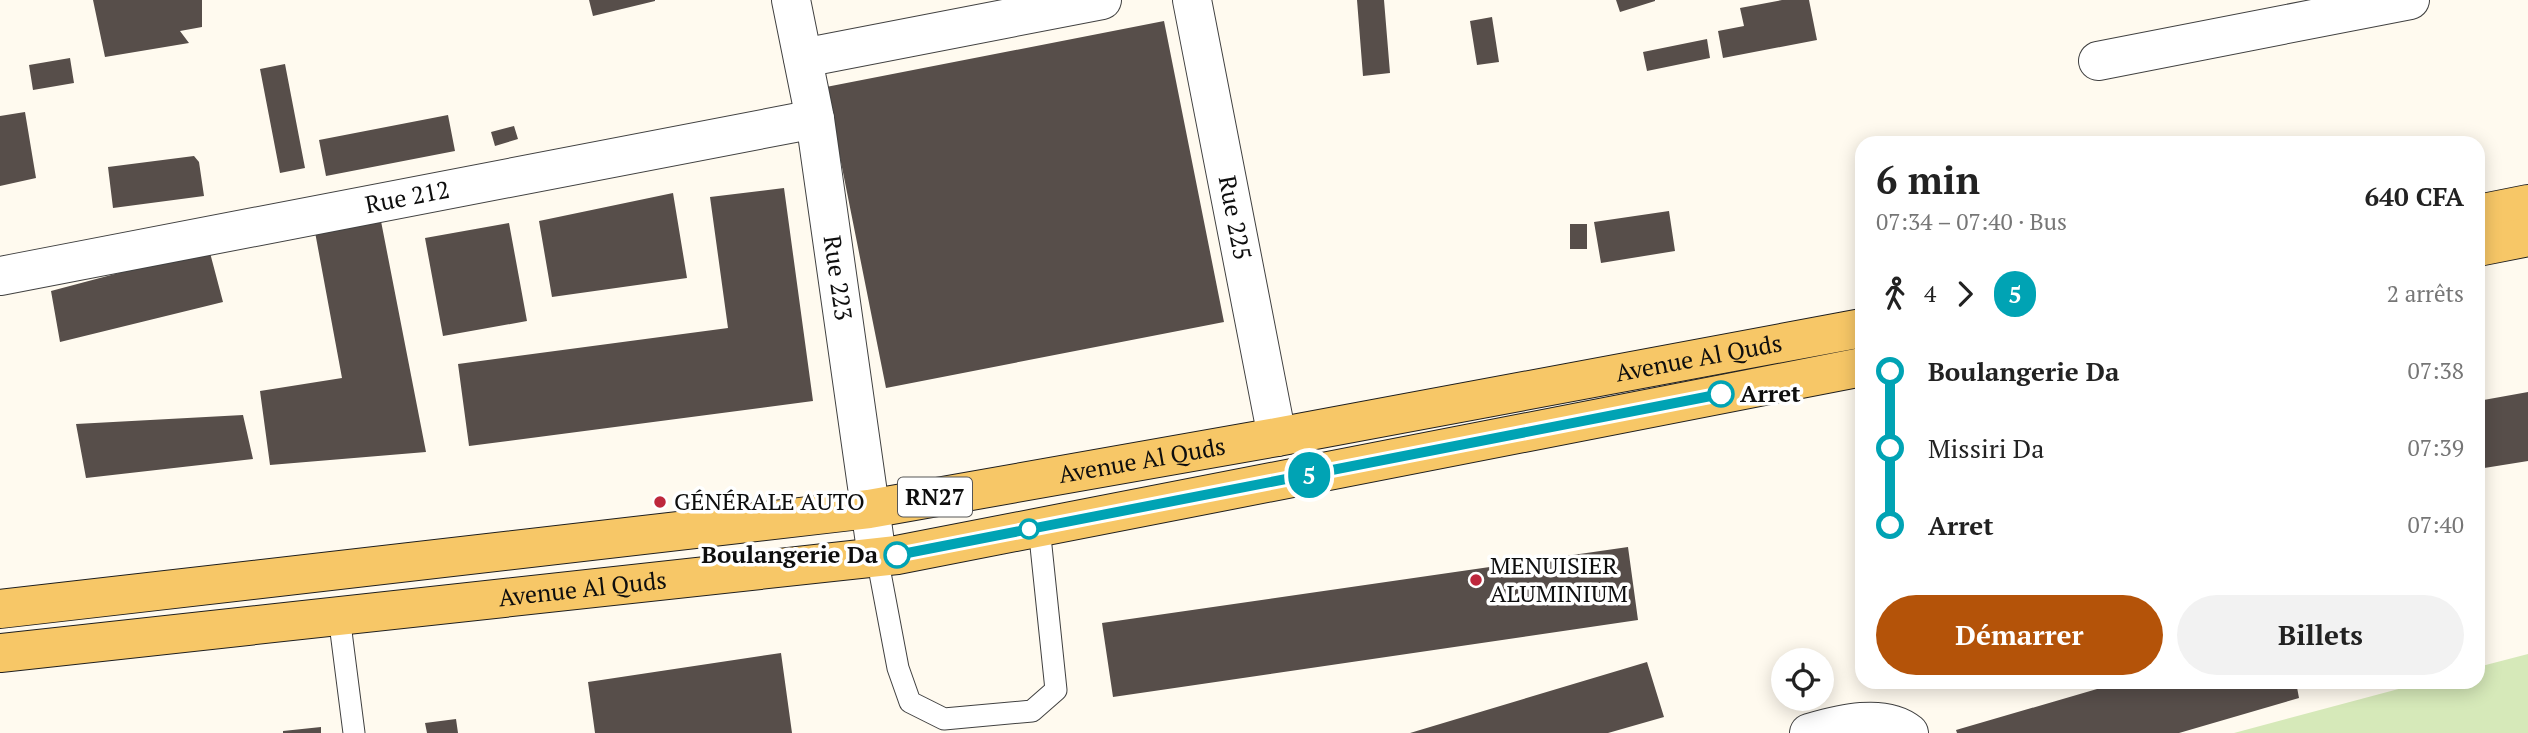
<!DOCTYPE html>
<html lang="fr">
<head>
<meta charset="utf-8">
<style>
  :root { --surface:#fff; --page:#f2f2f2; --text:#222; --muted:#767676; --accent:#b45309 }
  body { margin:0; font-family:"PT Serif",serif; background:var(--page); color:var(--text); height:100vh; display:flex; flex-direction:column; font-size:26px; white-space:nowrap }
  * { box-sizing:border-box; margin:0 }
  p { font-size:23px; color:var(--muted) }
  .icon { flex:none; width:38px; height:38px; fill:none; stroke:currentColor; stroke-width:2; stroke-linecap:round; stroke-linejoin:round }
  .map { position:relative; flex:1; overflow:hidden }
  .side { position:absolute; left:1855px; top:136px; width:630px; height:553px; display:flex; flex-direction:column; background:var(--surface); border-radius:21px; box-shadow:0 4px 18px #0003 }
  .side>* { flex:none }
  .badge { padding:0 14px; border-radius:23px; font-size:24px; line-height:46px }
  .tools { position:absolute; left:1771px; top:648px; display:grid; gap:14px }
  .tools a { display:grid; place-items:center; width:63px; height:63px; border-radius:50%; background:var(--surface); box-shadow:0 4px 18px #0003; font-size:35px }
  .map>.badge { position:absolute; translate:-50% -50%; box-shadow:0 0 0 4px #fff }
  .legs { display:flex; align-items:center; gap:10px; height:77px; padding:0 21px; font-size:23px }
  .legs p { margin-inline-start:auto }
  .head { display:flex; align-items:center; justify-content:space-between; height:119px; padding:0 21px }
  h1 { font-size:38px; font-weight:700; line-height:52px }
  .cta { display:flex; gap:14px; margin-top:auto; padding:14px 21px }
  .cta a { flex:1; height:80px; border-radius:42px; background:var(--accent); color:#fff; font-size:28px; font-weight:700; line-height:80px; text-align:center }
  .cta a+a { background:var(--page); color:var(--text) }
  ul { padding:0 21px; list-style:none }
  li { display:flex; align-items:center; gap:24px; height:77px; font-size:26px }
  li i { display:grid; place-items:center; width:10px; height:100%; margin:0 9px; background:currentColor }
  li i::after { content:''; width:18px; height:18px; margin:-9px; border:5px solid; border-radius:50%; background:var(--surface) }
  li p { margin-inline-start:auto }
  li:first-child i { background:linear-gradient(#0000 50%,currentColor 0) }
  li:last-child i { background:linear-gradient(currentColor 50%,#0000 0) }
  .map>svg:first-child { display:block }
</style>
</head>
<body>
<div class="map">
<svg width="2528" height="733" viewBox="0 0 2528 733">
  <rect width="100%" height="100%" fill="#fffaef"/>
  <!-- green -->
  <path fill="#d6e9b9" d="M2528 654V733H2234L2421 683 2478 682V667Z"/>
  <!-- building -->
  <path fill="#574e4a" d="M93 0H202V27L180 31 189 43 105 57Z
    M589 0H655V1L593 16Z
    M1357 0H1384L1390 73 1363 76Z
    M1616 0H1655V1L1620 12Z
    M1782 0H1809L1817 40 1723 58 1718 31 1744 26 1740 8Z
    M1492 17 1499 62 1477 65 1470 21Z
    M1164 21 1224 322 886 388 826 87Z
    M1707 39 1710 58 1647 71 1643 52Z
    M70 58 74 83 33 90 29 65Z
    M285 64 305 168 280 173 260 69Z
    M25 112 36 178 0 186V116Z
    M448 115 455 151 326 176 319 140Z
    M514 126 518 139 495 146 491 132Z
    M194 156 199 162 204 196 113 208 108 167Z
    M784 188 813 401 469 446 458 364 728 328 710 197Z
    M673 193 687 278 552 297 539 221Z
    M1669 211 1675 251 1601 263 1594 222Z
    M380 216 426 452 270 465 260 391 342 378 315 232Z
    M509 223 527 321 443 336 425 238Z
    M1570 224H1587V249H1570Z
    M209 249 223 302 60 342 51 291Z
    M2528 392V461L2478 469V401Z
    M243 415 253 459 86 478 76 424Z
    M1628 547 1638 620 1113 697 1102 623Z
    M781 653 792 733H595L588 682Z
    M1647 662 1664 717 1608 733H1410Z
    M2121 682H2296L2299 698 2179 733H1957L1956 730Z
    M456 719 458 733H427L425 723Z
    M321 727V733H283V731Z"/>
  <g fill="none" stroke-linecap="round" stroke-linejoin="round">
    <defs>
      <path id="service" d="M877 557 898 668 910 702 944 719 1032 711 1056 690 1039 527
        M339 616 354 733"/>
      <g id="minor">
        <path id="s1" d="M791 0 815 119 877 557"/>
        <path id="s2" d="M1192 0 1277 437"/>
        <path d="M803 58 1102 0"/>
        <path d="M2098 61 2410 0"/>
        <path id="s3" d="M0 276 815 119"/>
        <path d="M1809 733C1838 725 1883 712 1909 733"/>
      </g>
      <g id="primary">
        <path d="M2478 214 2528 204"/>
        <path d="M2478 247 2528 237"/>
        <path id="s4" d="M0 609 869 509 1277 437 1862 328"/>
        <path id="s5" d="M0 653 897 555 1862 367"/>
      </g>
    </defs>
    <!-- service casing -->
    <use href="#service" stroke="#414141" stroke-width="23"/>
    <!-- minor casing -->
    <use href="#minor" stroke="#414141" stroke-width="40"/>
    <!-- primary casing -->
    <use href="#primary" stroke="#1f1f1f" stroke-width="40"/>
    <!-- service -->
    <use href="#service" stroke="#fff" stroke-width="21"/>
    <!-- minor -->
    <use href="#minor" stroke="#fff" stroke-width="38"/>
    <!-- primary -->
    <use href="#primary" stroke="#f7c767" stroke-width="38"/>
  </g>
  <g fill="none" stroke-linecap="round" stroke-linejoin="round">
    <defs>
      <path id="line-1" d="M897 555 1721 394"/>
    </defs>
    <!-- line-1 casing -->
    <use href="#line-1" stroke="#fff" stroke-width="16"/>
    <!-- line-1 -->
    <use href="#line-1" stroke="#00a3b4" stroke-width="10"/>
  </g>
  <!-- markers -->
  <g fill="#fff" stroke="#00a3b4" stroke-width="3.5">
    <circle cx="1721" cy="394" r="12"/>
    <circle cx="1029" cy="529" r="9"/>
    <circle cx="897" cy="555" r="12"/>
  </g>
  <g fill="#be273c" stroke="#fff" stroke-width="2.5">
    <circle cx="660" cy="502" r="7"/>
    <circle cx="1476" cy="580" r="7"/>
  </g>
  <g text-anchor="middle" stroke-width="7" stroke-linejoin="round" paint-order="stroke">
    <!-- shield labels -->
    <rect fill="#fff" stroke="#565656" stroke-width="2" x="898" y="477.5" width="74" height="39" rx="5"/>
    <g font-size="23" font-weight="bold" fill="#0e0e0e">
      <text x="935" y="505">RN27</text>
    </g>
    <!-- street labels -->
    <g font-size="24" fill="#0e0e0e" stroke="#fff">
      <text dy="8" stroke="none"><textPath href="#s3" startOffset="415">Rue 212</textPath></text>
      <text dy="8" stroke="none"><textPath href="#s2" startOffset="222">Rue 225</textPath></text>
      <text dy="8" stroke="none"><textPath href="#s1" startOffset="282">Rue 223</textPath></text>
      <text dy="8" stroke="none"><textPath href="#s4" startOffset="1718">Avenue Al Quds</textPath></text>
      <text dy="8" stroke="none"><textPath href="#s4" startOffset="1152">Avenue Al Quds</textPath></text>
      <text dy="8" stroke="none"><textPath href="#s5" startOffset="586">Avenue Al Quds</textPath></text>
    </g>
    <!-- stop labels -->
    <g font-size="24" font-weight="bold" fill="#0e0e0e" stroke="#fff" text-anchor="start">
      <text x="1740" y="402">Arret</text>
      <text x="878" y="563" text-anchor="end">Boulangerie Da</text>
    </g>
    <!-- poi labels -->
    <g font-size="24" fill="#0e0e0e" stroke="#fff" text-anchor="start">
      <text x="674" y="510">GÉNÉRALE AUTO</text>
      <text x="1490" y="574">MENUISIER<tspan x="1490" dy="28">ALUMINIUM</tspan></text>
    </g>
  </g>
</svg>
<div class="tools">
<a><svg class="icon" aria-label="locate" viewBox="0 0 24 24"><circle cx="12" cy="12" r="6"/><path d="M12 2v4M12 18v4M2 12h4M18 12h4"/></svg></a>
</div>
<b class="badge" style="left:1309px;top:475px;background:#00a3b4;color:#fff">5</b>
<section class="side">
<div class="head"><div><h1>6 min</h1><p>07:34 – 07:40 · Bus</p></div><b>640 CFA</b></div>
<div class="legs"><svg class="icon" aria-label="walk" viewBox="0 0 24 24"><circle cx="13" cy="4" r="2"/><path d="M13 8l-2 6 4 7M11 14l-3 7M7 12l3-4h3l4 4"/></svg>4<svg class="icon" aria-label="forward" viewBox="0 0 24 24"><path d="M9 5l7 7-7 7"/></svg><b class="badge" style="background:#00a3b4;color:#fff">5</b><p>2 arrêts</p></div>
<ul>
<li><i style="color:#00a3b4"></i><b>Boulangerie Da</b><p>07:38</p></li>
<li><i style="color:#00a3b4"></i><span>Missiri Da</span><p>07:39</p></li>
<li><i style="color:#00a3b4"></i><b>Arret</b><p>07:40</p></li>
</ul>
<div class="cta"><a>Démarrer</a><a>Billets</a></div>
</section>
</div>
</body>
</html>
